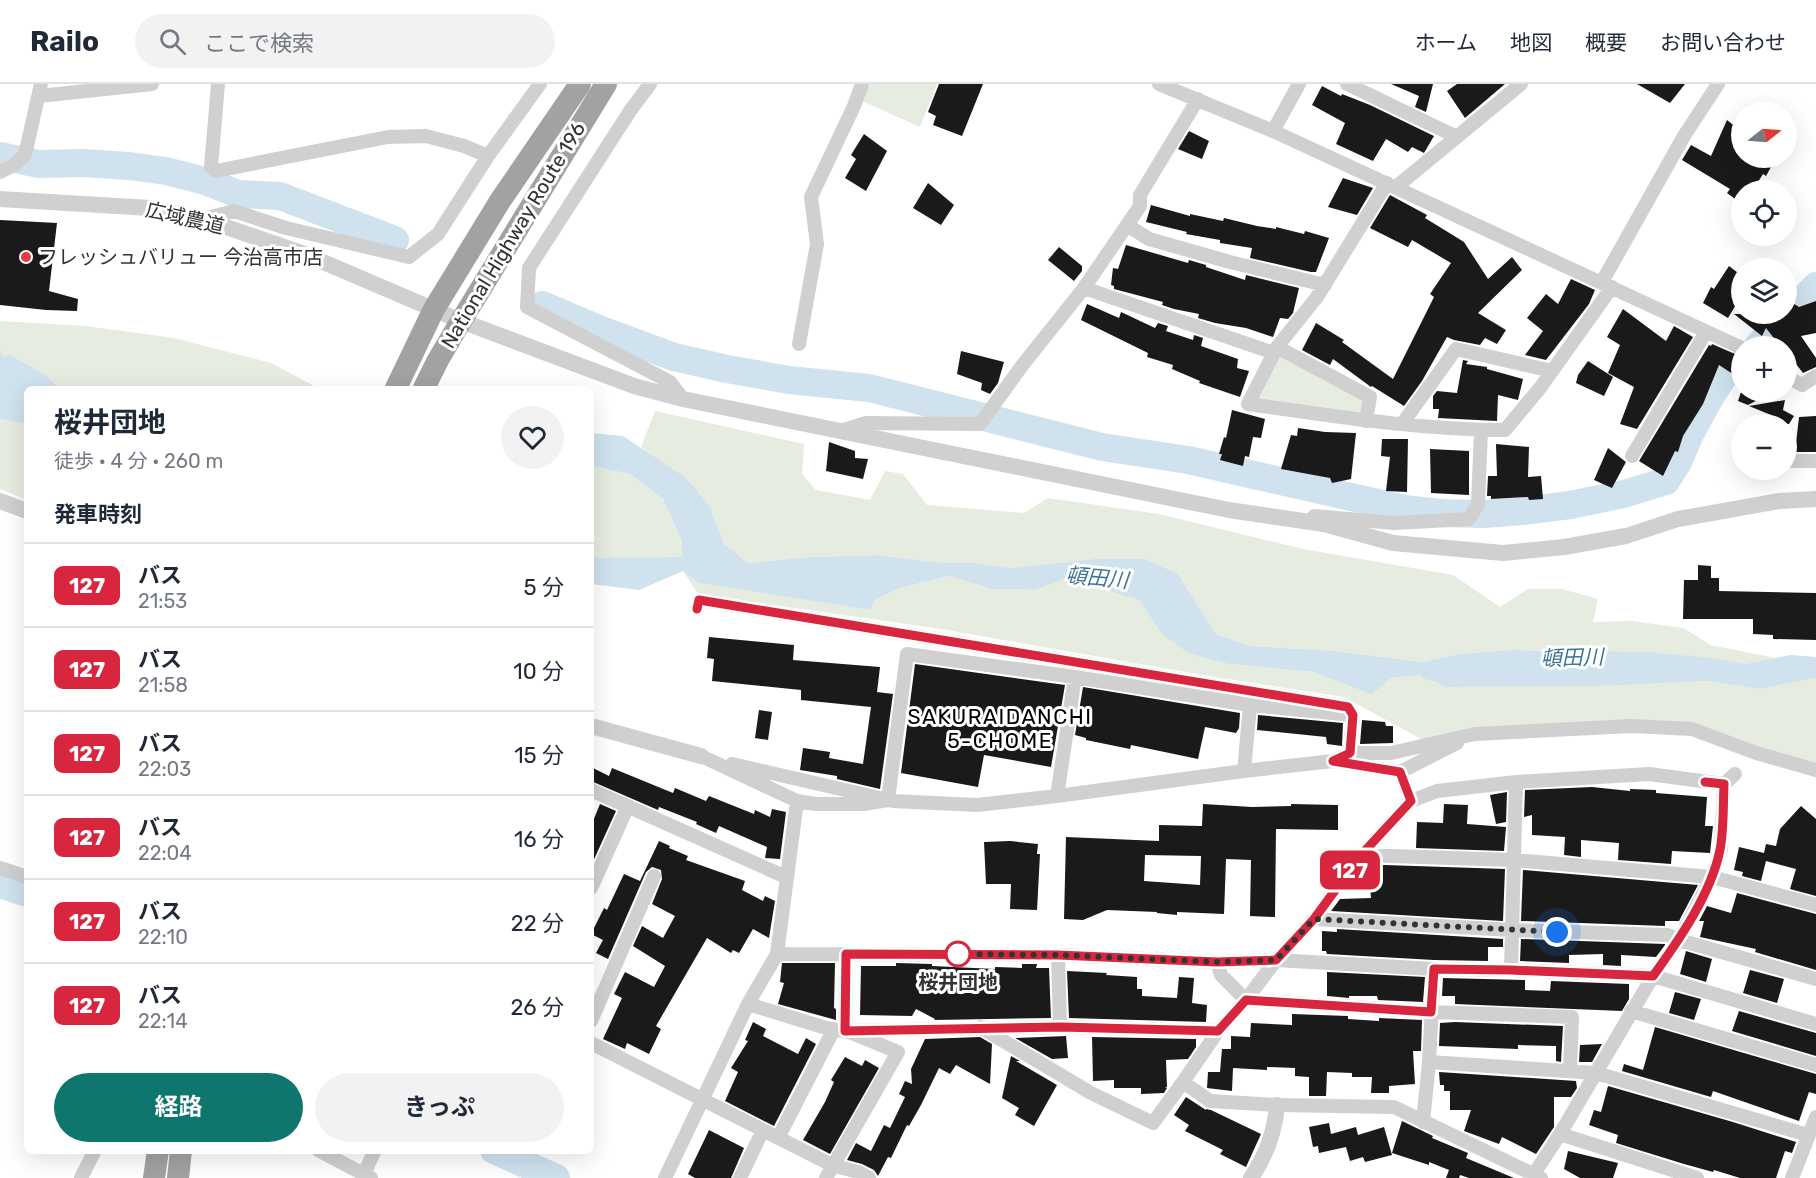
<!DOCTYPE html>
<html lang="ja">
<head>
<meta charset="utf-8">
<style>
  :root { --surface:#fff; --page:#f2f2f3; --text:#1f2937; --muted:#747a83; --line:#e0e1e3; --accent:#0f766e }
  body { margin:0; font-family:Rubik,"Noto Sans JP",sans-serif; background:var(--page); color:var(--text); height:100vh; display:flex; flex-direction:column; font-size:22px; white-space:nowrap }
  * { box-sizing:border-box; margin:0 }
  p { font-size:20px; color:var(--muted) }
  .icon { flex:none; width:33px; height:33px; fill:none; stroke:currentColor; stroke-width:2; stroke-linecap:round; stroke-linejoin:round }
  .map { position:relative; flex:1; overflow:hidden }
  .sheet { position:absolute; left:24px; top:302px; width:570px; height:768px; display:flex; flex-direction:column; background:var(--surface); border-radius:9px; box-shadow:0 6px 24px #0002 }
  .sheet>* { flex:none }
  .badge { padding:0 12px; border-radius:9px; font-size:21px; line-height:39px }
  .needle { width:39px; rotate:73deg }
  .fabs { position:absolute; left:1731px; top:18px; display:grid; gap:12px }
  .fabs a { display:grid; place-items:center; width:66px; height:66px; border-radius:50%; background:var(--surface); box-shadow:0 6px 24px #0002; font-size:30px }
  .you { position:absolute; width:30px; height:30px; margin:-15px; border:4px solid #fff; border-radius:50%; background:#1a73e8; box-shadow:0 0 0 9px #1a73e833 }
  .map>.badge { position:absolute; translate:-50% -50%; box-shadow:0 0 0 3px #fff }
  h2 { padding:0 30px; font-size:22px; line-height:54px }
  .round { display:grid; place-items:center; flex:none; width:63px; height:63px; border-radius:32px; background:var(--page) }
  .head { display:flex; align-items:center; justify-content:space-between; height:102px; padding:0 30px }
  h1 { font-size:28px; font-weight:700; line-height:45px }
  .cta { display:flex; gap:12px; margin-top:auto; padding:12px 30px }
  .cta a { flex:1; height:69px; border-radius:36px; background:var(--accent); color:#fff; font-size:24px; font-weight:700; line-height:69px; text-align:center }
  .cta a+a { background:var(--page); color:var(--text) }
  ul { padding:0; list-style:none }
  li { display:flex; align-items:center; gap:18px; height:84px; padding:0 30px; border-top:2px solid var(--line) }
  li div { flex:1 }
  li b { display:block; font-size:22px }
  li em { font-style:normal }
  li .badge { min-width:66px; font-weight:700; text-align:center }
  header { display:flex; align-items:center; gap:36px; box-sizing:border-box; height:84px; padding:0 30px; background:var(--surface); border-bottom:2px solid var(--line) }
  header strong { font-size:28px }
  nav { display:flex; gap:33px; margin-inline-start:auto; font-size:21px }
  .search { width:420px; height:54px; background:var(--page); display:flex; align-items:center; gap:15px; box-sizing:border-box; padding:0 21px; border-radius:33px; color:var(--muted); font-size:22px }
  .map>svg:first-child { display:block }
</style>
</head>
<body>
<header>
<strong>Railo</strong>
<div class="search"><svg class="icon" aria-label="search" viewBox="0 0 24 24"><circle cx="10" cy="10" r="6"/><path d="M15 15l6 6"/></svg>ここで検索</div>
<nav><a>ホーム</a><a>地図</a><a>概要</a><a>お問い合わせ</a></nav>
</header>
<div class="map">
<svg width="1816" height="1094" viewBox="0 0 1816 1094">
  <rect width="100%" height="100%" fill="#fff"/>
  <!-- green -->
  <path fill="#e6ecdf" d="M866 0H937L920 43 860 16Z
    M0 237 85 242 174 254 271 279 318 304H58C47 288 28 282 11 271L3 274 0 266Z
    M1279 269 1363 316 1361 332 1256 318Z
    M655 327 804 360 802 390 816 406 870 416 885 387 903 390 927 421 1024 429 1048 414 1159 430 1303 465 1453 491 1500 523 1528 505H1562L1598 515 1593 538 1632 537 1684 544 1710 561 1776 574 1745 580 1588 566H1512L1459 570 1423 578 1334 567 1250 562 1216 550 1178 490 1094 475 1011 484 973 479 932 478 878 471 810 473 748 479 724 460 710 423 641 363Z
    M0 335 27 340V416L0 405Z
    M591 382 630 390 663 415 682 459V474H591Z
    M683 487 698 499 870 526 875 516 899 504 948 492 992 505 1035 506 1068 492 1141 516 1160 548 1229 580 1313 588 1372 609 1391 594 1422 591 1444 603 1707 597 1759 605 1816 594V681L1754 663 1698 641 1425 657 1344 613 1209 592 941 545 698 510Z"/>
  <!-- water -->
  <path fill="#cfe2ee" d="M0 266 3 273 11 271C28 282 47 288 58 304H27V340L0 335Z
    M591 349 623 352 686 394 710 423 724 460 748 479 810 473 878 471 932 478 973 479 1012 484 1094 475H1144L1178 490 1216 550 1250 562 1334 567 1423 578 1459 570 1512 566 1648 568 1709 574 1745 580 1790 571 1816 573V594L1759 605 1707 597 1594 602 1444 603 1436 598 1422 594V591L1391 594 1372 610 1313 588 1229 580 1188 569 1160 548 1140 516 1066 494 1035 506 992 505 948 492 899 504 875 516 870 526 698 499 683 487 639 506 591 500V474L682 473V458L663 415 630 390 591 382Z"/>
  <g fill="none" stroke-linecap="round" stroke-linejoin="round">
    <!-- river -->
    <path stroke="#cfe2ee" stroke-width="28" d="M0 72 39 80 83 79 129 82 166 87 205 97 238 110 280 112 395 156
      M542 221 601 246 674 273 727 285 789 296 869 304 1102 363 1188 376 1404 425 1442 429 1484 430 1523 427 1570 421 1624 410 1666 397 1678 378 1690 350 1712 310 1724 292 1742 279
      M1758 262 1816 202
      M0 800 27 809
      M494 1066 556 1094"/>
  </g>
  <!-- building -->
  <path fill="#1a1a1a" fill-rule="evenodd" d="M939 0H983L962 52 933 41 936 32 928 28Z
    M1391 0H1433L1426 28 1415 23 1419 12Z
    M1457 0H1505L1465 34 1447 7Z
    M1637 0H1685L1670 19Z
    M1322 2 1341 12 1342 10 1370 21 1434 52 1424 69 1412 63 1408 68 1386 55 1373 77 1336 60 1345 39 1312 21Z
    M1727 36 1742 48V74H1776L1766 92 1763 90 1753 106H1742V120L1727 109 1730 105 1682 76 1691 61 1711 72Z
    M1189 47 1209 57 1202 75 1178 65Z
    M864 50 887 67 866 107 845 94 856 75 851 71Z
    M1343 94 1373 104 1357 131 1328 123Z
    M928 99 954 121 941 141 913 124Z
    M1390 111 1427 131 1425 134 1464 158 1488 195 1512 173 1522 186 1478 229 1506 246 1497 260 1485 254 1480 261 1454 256 1447 253 1422 297 1404 322 1372 302 1371 303 1333 275 1330 281 1302 266 1316 239 1344 256 1342 258 1393 295 1434 213 1430 210 1451 179 1412 156 1408 163 1370 144Z
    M1151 121 1190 132V130L1223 137 1224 134 1257 142 1276 145V143L1304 150 1305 147 1329 154 1316 188H1311L1250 174 1252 164 1220 159V156L1186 150 1187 148 1146 138Z
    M0 136 57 139 49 207 78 215 77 227 46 226 0 221Z
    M1126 161 1188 179 1189 176 1206 181V183L1245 196 1246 191 1299 204 1293 229 1288 235 1280 234 1273 253 1246 244 1215 239 1198 234 1199 230 1174 225 1162 221 1163 218 1114 205V202L1111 201 1113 184 1118 185Z
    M1059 163 1082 182V187L1074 197 1048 176Z
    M1729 182 1742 192V208L1735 217 1737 219 1728 234 1703 219 1711 203 1714 205Z
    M1571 195 1595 206 1589 220 1546 276 1525 271 1543 247 1527 234 1546 210 1558 220Z
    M1786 215 1799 223 1816 217V249L1801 252 1816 274V283L1803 289 1786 267V262H1780L1766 244 1762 252 1734 230H1786Z
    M1087 220 1119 234 1121 228 1155 244 1158 239 1168 242 1166 247 1193 256 1194 251 1203 254 1201 262 1238 275 1237 284 1249 287 1240 313 1199 299 1200 297 1172 285 1173 281 1147 273 1148 269 1081 236Z
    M1623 225 1666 257 1674 242 1693 253 1637 345 1620 340 1634 303 1608 289 1620 261 1607 253Z
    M1712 260 1742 273V296L1719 281 1703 320 1683 352 1678 368 1675 367 1663 392 1639 377 1709 261 1711 262Z
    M961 267 1004 278 998 299 990 310 981 306 982 299 957 290Z
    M1463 276 1468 277 1466 280 1487 283V285L1523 295 1518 316 1498 311 1497 337 1438 334 1439 325H1433V312L1437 307 1457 309Z
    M1588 277 1613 293 1604 312 1576 299 1578 291Z
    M1741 308H1773L1748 321 1738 317Z
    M1785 316 1783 326 1794 332 1789 340H1767L1771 331 1749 322Z
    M1232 326 1265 335 1261 354 1253 353 1249 373 1245 372 1243 382 1220 376 1222 370H1219L1224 353 1226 354Z
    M1816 332V368H1795L1799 333Z
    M1298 344 1325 348 1356 349 1351 395 1332 399 1330 394 1281 385 1291 351 1297 352Z
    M1382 355H1408L1407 408 1386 407 1390 373 1381 372Z
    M829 358 855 367V374L868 375 863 395 826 387Z
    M1496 360 1529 363 1528 393 1541 392 1543 415 1529 416 1528 413 1491 415V412H1487L1488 392H1497Z
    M1608 364 1626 378 1612 404 1594 396Z
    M1430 365 1469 367V411L1431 409Z
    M1698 481 1711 482V494H1719V507L1816 509V556L1773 555V551L1753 550V535H1683L1684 496H1698Z
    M709 553 794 561 793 576 880 583 877 608 893 610 880 705 837 695V692L800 686 803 664 830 668 829 674 863 680 871 623 801 616V606L712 597 714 575 707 574Z
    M915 580 1065 601 1051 683 984 671 978 703 901 689Z
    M1083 603 1240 629 1239 644 1236 649 1205 643 1198 675 1131 661 1130 665 1086 656V654L1075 651Z
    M759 626 772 628 768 656 755 654Z
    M1258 631 1343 639 1342 662 1327 660 1326 653 1257 646Z
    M1362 636 1385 638 1386 642H1393V659L1360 660Z
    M591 683 609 692 612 684 673 709 675 704 706 717 709 712 754 730 755 726 770 733 772 725 786 728 780 775 765 774 767 763 719 742 716 749 696 740 697 738 659 723 658 726 591 697Z
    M1592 703 1630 707V705L1656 706V709L1707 713 1705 742H1713L1710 769 1672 767 1671 780 1618 776 1619 759 1581 756V773L1564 771 1565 753 1532 751V731L1524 733 1525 706Z
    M1507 708 1506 738 1496 740 1490 711Z
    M600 720 616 727 591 782V742Z
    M1203 720 1252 723 1291 722V720L1338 721V746L1276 745 1275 833 1250 832 1251 776 1226 775 1224 830 1177 828V831L1157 829V828L1107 826 1083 836 1064 835 1066 753 1159 757V741L1202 742ZM1145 771 1201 772 1200 801 1144 797Z
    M1444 720 1468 721 1467 740 1506 743 1504 767 1416 764 1417 738 1443 739Z
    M1801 722 1816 735V812L1790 805 1796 785 1766 777 1761 797 1742 792 1743 788 1734 786 1739 763 1764 769 1766 760 1776 762 1780 745Z
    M659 757 670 762 669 764 688 772 686 776 745 797 742 806 763 817 765 812 775 817 769 854 753 845 739 869 733 866 731 869 707 854 656 942 661 945 649 970 627 959 625 965 603 955 622 914 614 910 625 888 654 903 665 882 633 862 642 842 663 854 675 832 652 820 662 795 661 786 652 783 646 788 608 875 596 869 603 856 591 850 604 824 607 826 624 790 640 797Z
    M1010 757 1038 760 1037 770H1040L1037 826 1010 825 1011 800H986L984 758Z
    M1385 781 1505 785 1503 837 1331 827 1340 815 1371 814 1368 782Z
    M1523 786 1698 801 1679 837H1665V842L1521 837Z
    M1737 809 1816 830V886L1755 868 1756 865 1700 853 1704 837H1699L1707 822 1731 829Z
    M1337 845 1503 855V863H1488V877L1434 876 1327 870 1326 867H1322V847L1337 848Z
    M1521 855 1665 860V861L1656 873 1621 871V882L1603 881V870L1569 871V879L1520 877Z
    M1686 867 1712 875 1706 898 1680 890Z
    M782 879H835L834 924 836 925V936L778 920 784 899 780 898Z
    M896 879 932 880V882L995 885V883L1022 884V880H1037L1036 884H1049L1051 934 934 936 935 935 916 925 912 932 860 931 861 882H896Z
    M1750 886 1784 895 1777 919 1743 909Z
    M1067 887 1107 889 1106 891 1137 893V905H1142V912L1177 914 1179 893 1194 894 1192 919 1207 921 1206 938 1069 934Z
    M1327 888 1425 893 1423 918 1378 916 1377 912H1349V914L1327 912Z
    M1443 894 1525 896V906L1550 907 1551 897 1629 900V915L1622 927 1455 920V912H1442Z
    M1675 908 1701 915 1694 936 1669 929Z
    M1739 927 1816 949V972L1732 947Z
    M1292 930 1348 932V935L1379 937V934L1422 936 1421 967H1413L1415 1000 1389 1002V1009H1371L1372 993H1352V989L1327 988 1326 1012H1309V993L1295 992V984L1267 983V986L1233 984 1232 1007 1207 1004 1208 988H1220L1222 965H1231V952L1250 953 1251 939 1292 941Z
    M753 938 766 945 763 952 798 970 806 954 816 960 774 1042 725 1017 738 988 731 984 748 957 745 956Z
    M1455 938 1563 942 1561 978 1556 977V962L1518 961V965L1439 962 1440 939Z
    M1655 943 1816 990V1010L1809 1008 1799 1037 1713 1007 1711 1013 1622 987 1624 980 1643 986Z
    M1066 952 1068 974 1052 975 1015 954Z
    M980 953 992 960 990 1000 956 981 950 990 939 984 921 1021 909 1042 907 1041 891 1074 888 1073 878 1092 874 1086 862 1080 847 1076 856 1059 871 1067 884 1041 890 1044 905 1013 899 1010 905 997 912 1000 911 985 925 955Z
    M1092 953 1196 955V963L1188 975 1166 976 1167 1003H1165L1167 1004 1164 1009 1141 1010V1004H1114V996L1093 997Z
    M1602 960 1592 978H1579L1580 961Z
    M1011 972 1020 977H1016L1057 1001 1034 1042 1015 1031 1019 1024 1002 1014Z
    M845 973 862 982 865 976 879 984 830 1070 803 1056 825 1018 834 998 831 996Z
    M1439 988 1576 997 1577 1004 1571 1013H1554V1043L1536 1070 1502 1053 1499 1060 1464 1047 1471 1026H1450V1007H1444V1001H1440Z
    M1608 1002 1733 1038 1796 1058 1792 1069 1785 1067 1776 1094H1740L1714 1086 1713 1088 1684 1080 1616 1059 1618 1051 1589 1041 1594 1026 1601 1028Z
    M1186 1013 1206 1026V1025L1211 1026 1261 1050 1246 1083 1220 1070 1223 1066 1185 1047 1189 1041 1174 1031Z
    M1402 1037 1433 1052 1432 1054 1468 1069 1466 1074 1514 1094H1469L1460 1091 1459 1094H1446L1449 1086 1429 1078V1081L1392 1069Z
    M1329 1039 1331 1050 1356 1043 1358 1051 1384 1043 1392 1071 1365 1078 1363 1073 1350 1077 1346 1063 1319 1069 1318 1062 1313 1063 1309 1043Z
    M709 1046 744 1064 731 1094H695L688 1090Z
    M1568 1067 1618 1079 1613 1094H1580L1564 1085Z"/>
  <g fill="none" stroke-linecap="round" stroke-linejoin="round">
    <!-- minor -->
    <path stroke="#d0d0d0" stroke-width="14" d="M218 0 211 83 216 87 388 53 426 52 464 62 488 72
      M650 0 630 27 529 184 527 223 670 298 683 315
      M1159 0 1273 47 1742 264
      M1347 0 1457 53
      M39 12 152 0
      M1273 47 1299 0
      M0 88 14 81 25 71 41 0
      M1387 99 1317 213 1277 263 1248 320C1334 332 1419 346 1505 346L1540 304 1612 203
      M1396 103 1521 0
      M203 135 234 127 286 144 409 173 438 150 488 72 540 0
      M1127 141 1149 155 1230 178 1325 201
      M1602 198 1684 52 1718 0
      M1084 204 1274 269
      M799 260 817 160 811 113 854 22 862 0
      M1277 263 1370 313 1366 337
      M1786 292 1802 301 1816 292
      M1402 340 1456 265 1552 287
      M840 347 866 339 980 340 1021 283 1084 204 1140 122V111L1198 15
      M1632 372 1706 248
      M1792 377H1816
      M1314 432 1394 439 1469 435 1478 420 1481 346
      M697 525 699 516 1348 623 1353 631 1350 669 1333 677
      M1350 669H1391L1475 650 1631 642 1692 645 1756 669 1816 686
      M701 672 797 717 816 720H864L888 716 907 570 1075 593 1250 621 1353 631
      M732 680 893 717 977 721 1057 712 1075 593
      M1244 687 1333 677 1400 688 1457 659
      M1400 688 1411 717
      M1724 700 1735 690
      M591 706 786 793
      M1057 712 1244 687 1250 621
      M1361 771 1514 776 1712 793 1721 765 1724 700 1649 690 1516 698
      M0 784 27 793
      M591 804 628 722
      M1314 835 1361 771 1411 717 1437 707 1516 698 1511 886
      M777 870 1058 871 1217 878 1276 876 1434 885 1511 886 1653 892 1816 940
      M846 870 845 947 1060 943 1218 947
      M1058 871 1060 943
      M1217 878 1221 891 1246 916 1431 928 1572 933 1570 986
      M748 920 823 943 852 949 898 968 826 1094
      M1631 927 1816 981
      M591 937 654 792
      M980 943 1091 1009 1153 1039 1183 998
      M591 959 832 1081 858 1088 869 1094
      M1429 978 1596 989 1808 1051
      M1423 1038 1429 978 1434 885
      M1560 1050 1697 1094
      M778 1054 834 945
      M318 1066 371 1094
      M364 1090 375 1066
      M1534 1090 1560 1050 1653 892 1679 856 1712 793 1816 821
      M81 1094 95 1066
      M665 1094 748 920 777 870 797 717
      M740 1094 763 1046
      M1541 1094 1394 1023 1277 1021 1210 1017 1183 998 1218 947 1246 916 1276 876 1314 835 1512 846 1668 851 1679 856 1816 895
      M1792 1094 1816 1033"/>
    <!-- tertiary -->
    <path stroke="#d0d0d0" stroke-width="16" d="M0 115 150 124 203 135 302 169 461 237 634 302 683 315 1229 426 1324 440 1393 459 1503 469 1564 463 1626 452 1678 435 1780 417 1816 415
      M0 417 27 427
      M591 642 701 672
      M1251 1094C1266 1072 1275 1047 1277 1021"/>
    <!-- trunk -->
    <path stroke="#a2a2a2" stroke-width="22" d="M396 304 434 225 500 117 580 0
      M424 304 438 276 461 237 606 0
      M154 1094 158 1066
      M178 1094 181 1066"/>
  </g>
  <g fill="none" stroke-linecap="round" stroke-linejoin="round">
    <defs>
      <path id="line" d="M697 525 699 516 1348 623 1353 631 1350 669 1333 677 1400 688 1411 717 1361 771 1314 835 1276 876 1217 878 1058 871 846 870 845 947 1060 943 1218 947 1246 916 1431 928 1434 885 1511 886 1653 892C1679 856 1711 810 1720 766 1724 745 1723 722 1724 700L1705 698"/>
    </defs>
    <!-- line casing -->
    <use href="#line" stroke="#fff" stroke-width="14"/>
    <!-- line -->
    <use href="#line" stroke="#d7263d" stroke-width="9"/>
    <!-- walk -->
    <path stroke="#333" stroke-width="6" stroke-dasharray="0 10.8" d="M958 870 1058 871 1217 878 1276 876 1314 835 1557 848"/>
  </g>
  <!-- markers -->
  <circle fill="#e63946" stroke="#fff" stroke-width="2" cx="26" cy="173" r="6"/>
  <circle fill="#fff" stroke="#d7263d" stroke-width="3" cx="958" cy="870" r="12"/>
  <g text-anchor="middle" stroke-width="6" stroke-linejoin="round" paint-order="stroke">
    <!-- street labels -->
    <g font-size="20" fill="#333" stroke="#fff">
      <text transform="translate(185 134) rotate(13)" y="7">広域農道</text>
      <text transform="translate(513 151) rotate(-59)" y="7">National Highway Route 196</text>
    </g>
    <!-- poi labels -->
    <g font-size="20" fill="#333" stroke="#fff" text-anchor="start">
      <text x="38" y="180">フレッシュバリュー 今治高市店</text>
    </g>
    <!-- stop labels -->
    <g font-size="20" font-weight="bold" fill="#333" stroke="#fff">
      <text x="958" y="905">桜井団地</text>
    </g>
    <!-- water labels -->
    <g font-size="21" font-style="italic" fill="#3f7597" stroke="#fff">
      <text transform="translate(1097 494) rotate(5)" y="7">頓田川</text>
      <text transform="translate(1572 574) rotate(-2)" y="7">頓田川</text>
    </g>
    <!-- neighbourhood labels -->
    <g font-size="21" letter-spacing="1.5" fill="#000" stroke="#fff">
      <text x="1000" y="640">SAKURAIDANCHI<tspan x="1000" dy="24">5-CHOME</tspan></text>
    </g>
  </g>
</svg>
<div class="fabs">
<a><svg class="needle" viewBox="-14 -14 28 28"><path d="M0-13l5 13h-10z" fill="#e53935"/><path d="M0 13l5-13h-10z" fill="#747a83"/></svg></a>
<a><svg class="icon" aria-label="locate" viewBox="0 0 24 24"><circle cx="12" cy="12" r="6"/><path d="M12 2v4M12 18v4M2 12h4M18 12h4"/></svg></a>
<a><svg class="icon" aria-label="layers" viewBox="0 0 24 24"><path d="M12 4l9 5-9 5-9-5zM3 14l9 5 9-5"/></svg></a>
<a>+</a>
<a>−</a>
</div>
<div class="you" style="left:1557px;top:848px"></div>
<b class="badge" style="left:1350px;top:786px;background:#d7263d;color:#fff">127</b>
<section class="sheet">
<div class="head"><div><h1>桜井団地</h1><p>徒歩 · 4 分 · 260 m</p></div><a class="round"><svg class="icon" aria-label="heart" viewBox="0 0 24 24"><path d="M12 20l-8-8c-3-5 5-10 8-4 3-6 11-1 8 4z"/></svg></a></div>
<h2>発車時刻</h2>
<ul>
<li><span class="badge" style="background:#d7263d;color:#fff">127</span><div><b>バス</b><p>21:53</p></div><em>5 分</em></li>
<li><span class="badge" style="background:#d7263d;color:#fff">127</span><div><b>バス</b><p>21:58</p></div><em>10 分</em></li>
<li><span class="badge" style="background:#d7263d;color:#fff">127</span><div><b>バス</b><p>22:03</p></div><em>15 分</em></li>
<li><span class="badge" style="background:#d7263d;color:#fff">127</span><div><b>バス</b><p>22:04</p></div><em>16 分</em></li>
<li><span class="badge" style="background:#d7263d;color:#fff">127</span><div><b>バス</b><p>22:10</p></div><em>22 分</em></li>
<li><span class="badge" style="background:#d7263d;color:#fff">127</span><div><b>バス</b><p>22:14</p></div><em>26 分</em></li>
</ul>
<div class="cta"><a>経路</a><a>きっぷ</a></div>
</section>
</div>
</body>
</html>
